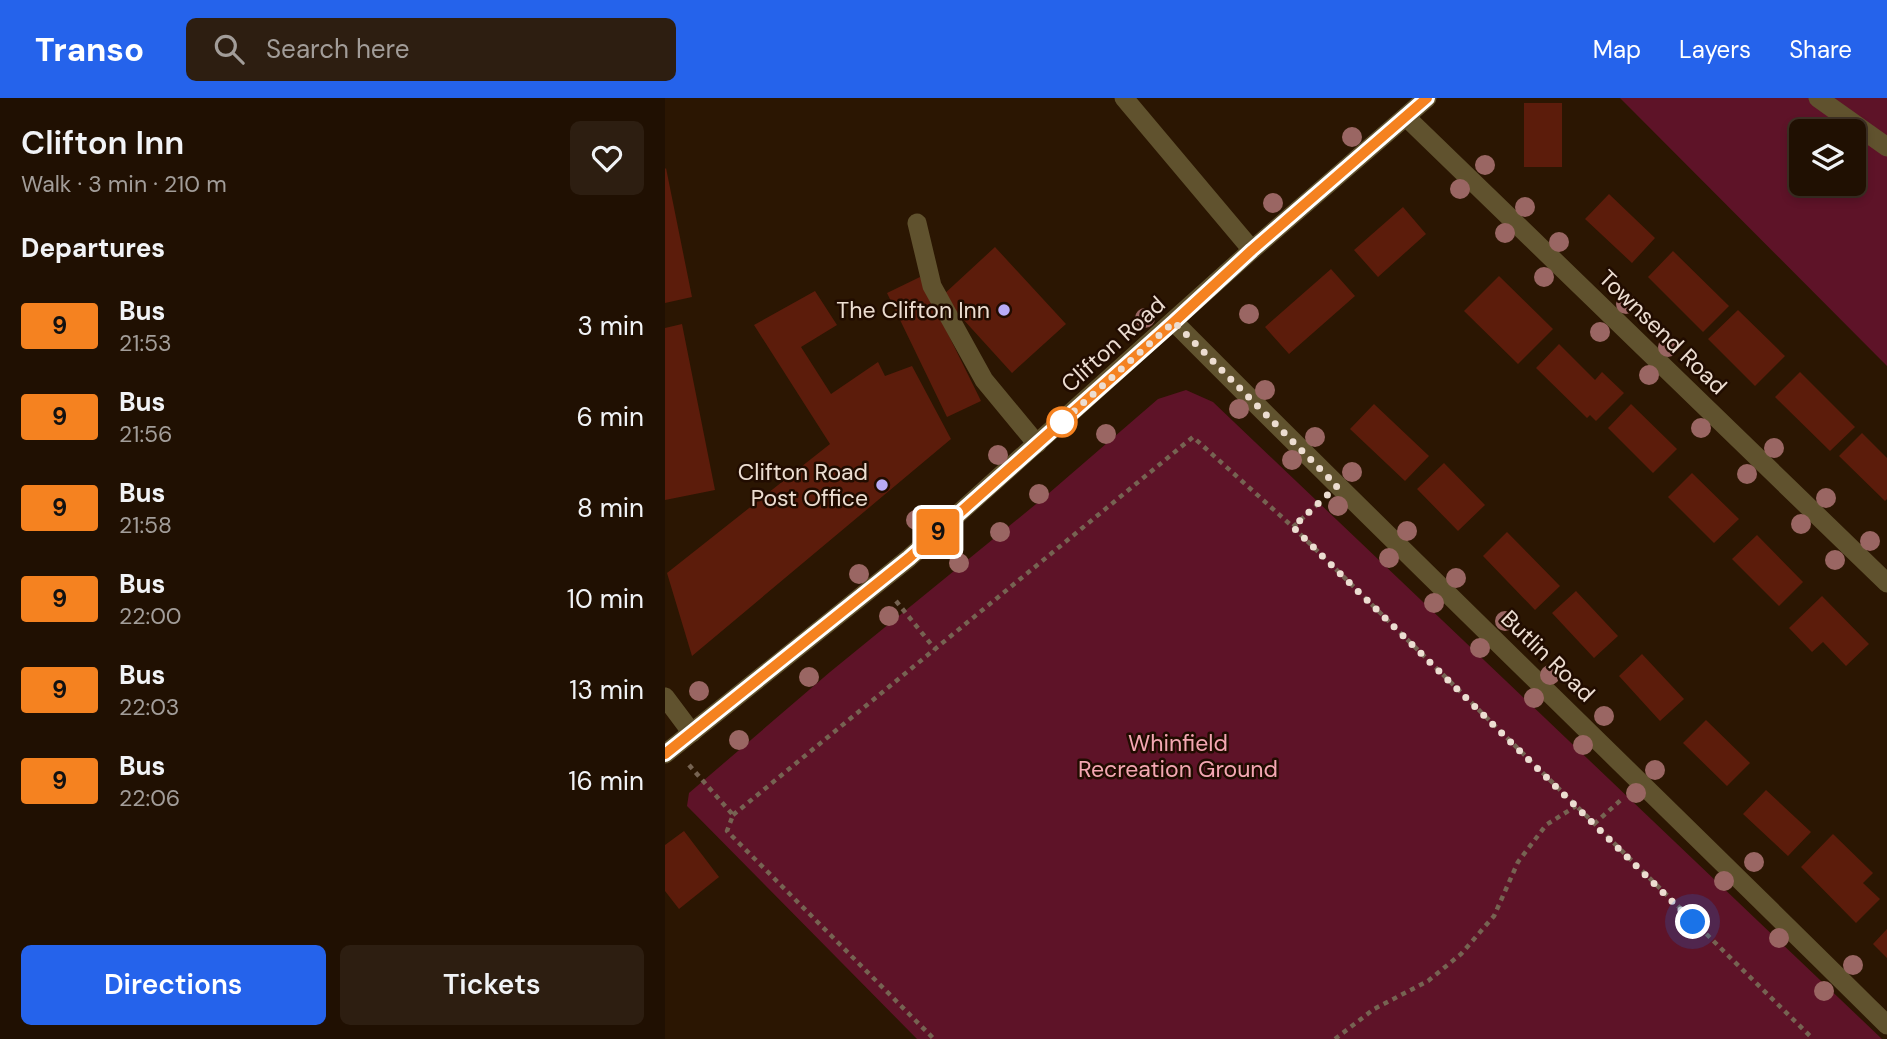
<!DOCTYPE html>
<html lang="en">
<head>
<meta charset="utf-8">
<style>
  :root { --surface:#201002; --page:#2d1e11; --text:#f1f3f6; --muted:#a29d99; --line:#3d3024; --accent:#2563eb }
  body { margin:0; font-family:"DM Sans",sans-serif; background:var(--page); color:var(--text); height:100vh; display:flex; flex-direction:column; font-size:26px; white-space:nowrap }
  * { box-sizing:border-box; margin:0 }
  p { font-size:23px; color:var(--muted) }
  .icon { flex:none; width:38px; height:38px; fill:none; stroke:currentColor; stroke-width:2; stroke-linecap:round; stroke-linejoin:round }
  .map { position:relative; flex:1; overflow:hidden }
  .side { display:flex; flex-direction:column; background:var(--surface); width:665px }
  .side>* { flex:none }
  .badge { padding:0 14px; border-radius:5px; font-size:24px; line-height:46px }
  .buttons { position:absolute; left:1124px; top:21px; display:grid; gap:14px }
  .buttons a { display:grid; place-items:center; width:77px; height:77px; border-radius:10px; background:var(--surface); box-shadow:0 4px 10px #0003,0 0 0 2px var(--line); font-size:35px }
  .you { position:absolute; width:35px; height:35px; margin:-18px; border:5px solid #fff; border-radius:50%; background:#1a73e8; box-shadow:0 0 0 10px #1a73e833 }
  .map>.badge { position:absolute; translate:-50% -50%; box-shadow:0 0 0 4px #fff }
  h2 { padding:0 21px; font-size:26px; line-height:63px }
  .round { display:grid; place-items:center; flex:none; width:74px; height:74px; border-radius:10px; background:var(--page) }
  .head { display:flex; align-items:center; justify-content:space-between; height:119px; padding:0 21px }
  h1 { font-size:33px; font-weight:600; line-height:52px }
  .cta { display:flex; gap:14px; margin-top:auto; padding:14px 21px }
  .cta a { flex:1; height:80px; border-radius:10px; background:var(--accent); color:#fff; font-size:28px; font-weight:600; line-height:80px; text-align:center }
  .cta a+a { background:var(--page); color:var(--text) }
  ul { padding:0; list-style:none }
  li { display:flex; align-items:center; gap:21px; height:91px; padding:0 21px }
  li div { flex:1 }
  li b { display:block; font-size:26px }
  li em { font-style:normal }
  li .badge { min-width:77px; font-weight:700; text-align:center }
  header { display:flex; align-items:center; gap:42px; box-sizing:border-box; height:98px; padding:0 35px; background:var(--accent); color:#fff }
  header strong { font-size:33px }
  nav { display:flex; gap:38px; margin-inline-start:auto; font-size:24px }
  .search { width:490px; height:63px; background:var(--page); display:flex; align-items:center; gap:18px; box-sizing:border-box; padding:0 24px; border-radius:10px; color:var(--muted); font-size:26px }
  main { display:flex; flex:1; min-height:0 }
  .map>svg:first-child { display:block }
</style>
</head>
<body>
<header>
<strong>Transo</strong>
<div class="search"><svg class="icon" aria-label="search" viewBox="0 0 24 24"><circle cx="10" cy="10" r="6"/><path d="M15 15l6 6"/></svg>Search here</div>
<nav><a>Map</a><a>Layers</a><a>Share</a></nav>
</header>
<main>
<section class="side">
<div class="head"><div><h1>Clifton Inn</h1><p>Walk · 3 min · 210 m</p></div><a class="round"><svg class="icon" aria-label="heart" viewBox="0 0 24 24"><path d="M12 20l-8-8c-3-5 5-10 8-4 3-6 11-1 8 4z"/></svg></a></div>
<h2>Departures</h2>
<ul>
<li><span class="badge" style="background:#f58220;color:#111">9</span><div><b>Bus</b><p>21:53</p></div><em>3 min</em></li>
<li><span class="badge" style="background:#f58220;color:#111">9</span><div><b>Bus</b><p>21:56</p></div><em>6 min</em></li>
<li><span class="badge" style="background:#f58220;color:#111">9</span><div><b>Bus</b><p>21:58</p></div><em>8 min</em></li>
<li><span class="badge" style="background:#f58220;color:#111">9</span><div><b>Bus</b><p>22:00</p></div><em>10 min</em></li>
<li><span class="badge" style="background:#f58220;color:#111">9</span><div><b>Bus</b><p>22:03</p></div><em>13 min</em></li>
<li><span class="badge" style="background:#f58220;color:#111">9</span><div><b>Bus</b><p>22:06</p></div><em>16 min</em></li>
</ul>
<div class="cta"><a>Directions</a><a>Tickets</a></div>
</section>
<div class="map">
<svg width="1222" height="941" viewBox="0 0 1222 941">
  <rect width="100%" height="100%" fill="#2b1602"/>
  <!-- green -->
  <path fill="#5e1328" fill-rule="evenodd" d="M955 0H1222V268ZM1136 33H1188V86H1136Z
    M521 292 548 304 1217 941H252L22 708 24 695 165 574 376 402 493 301Z"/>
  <!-- building -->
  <path fill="#5c1c0b" d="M859 5H897V69H859Z
    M1 70 27 199 0 205V71Z
    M944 96 990 140 967 165 920 121Z
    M738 109 761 136 713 179 689 152Z
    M330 149 401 226 347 275 277 198Z
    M1008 153 1064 208 1038 234 983 179Z
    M666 171 690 198 624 256 600 229Z
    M834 178 888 231 853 266 799 213Z
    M255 179 316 303 282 319 222 195Z
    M150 193 172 227 136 249 166 296 213 264 220 278 247 268 286 341 27 558 2 475 165 346 89 227Z
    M1073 212 1120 258 1090 288 1043 241Z
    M17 226 50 392 0 402V230Z
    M894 246 930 282 937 274 959 295 931 323 925 317 922 320 871 270Z
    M1135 274 1190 329 1165 353 1110 299Z
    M709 306 764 358 740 383 685 331Z
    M966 306 1012 351 988 375 943 330Z
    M1197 335 1222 360V401L1220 403 1174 358Z
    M779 365 820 407 793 433 752 391Z
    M1027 375 1074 421 1049 445 1003 399Z
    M842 434 895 488 870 512 818 458Z
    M1092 437 1138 484 1114 508 1067 461Z
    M911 493 953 538 929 560 887 515Z
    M1157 498 1204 546 1181 568 1158 544 1147 554 1124 530Z
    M977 556 1019 601 995 623 954 578Z
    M1041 622 1085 665 1062 688 1018 645Z
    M1101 692 1146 734 1123 758 1078 716Z
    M19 733 54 779 14 811 0 793V747Z
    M1168 736 1208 775 1198 785 1215 801 1191 825 1136 769Z
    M1222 831V860L1208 846Z"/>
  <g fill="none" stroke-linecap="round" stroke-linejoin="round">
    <!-- path -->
    <path stroke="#766352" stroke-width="4.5" stroke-dasharray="5 5" stroke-linecap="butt" d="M628 429 655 404
      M231 503 270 551
      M24 667 68 717 62 733 269 941
      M68 717 528 339 628 429 1148 941
      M929 726 957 701
      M670 941 709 911 763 883 796 856 829 818 853 764 881 727 911 708"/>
    <!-- service -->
    <path stroke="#60522e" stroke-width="19" d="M1153 0 1222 49
      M252 125 267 188 319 282 372 346"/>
    <!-- minor -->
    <path stroke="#60522e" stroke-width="19" d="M459 0 587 152
      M741 19 1222 485
      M509 224C744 461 985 692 1222 927
      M0 599 27 635"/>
    <!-- tertiary -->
    <path stroke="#60522e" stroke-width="19" d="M0 656 244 460 587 152 762 0"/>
  </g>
  <!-- trees -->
  <g fill="#9a6663">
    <circle cx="687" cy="39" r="10"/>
    <circle cx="820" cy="67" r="10"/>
    <circle cx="795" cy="91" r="10"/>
    <circle cx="608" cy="105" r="10"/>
    <circle cx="860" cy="109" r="10"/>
    <circle cx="840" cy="135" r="10"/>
    <circle cx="894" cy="144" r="10"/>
    <circle cx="879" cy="179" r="10"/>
    <circle cx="961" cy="206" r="10"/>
    <circle cx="584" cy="216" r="10"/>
    <circle cx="480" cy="220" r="10"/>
    <circle cx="935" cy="234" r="10"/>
    <circle cx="1003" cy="249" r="10"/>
    <circle cx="984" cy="277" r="10"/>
    <circle cx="600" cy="292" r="10"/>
    <circle cx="574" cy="311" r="10"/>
    <circle cx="1036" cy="330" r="10"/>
    <circle cx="441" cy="336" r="10"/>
    <circle cx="650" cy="339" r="10"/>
    <circle cx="1109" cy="350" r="10"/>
    <circle cx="333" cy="357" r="10"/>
    <circle cx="627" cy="362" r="10"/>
    <circle cx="687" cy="374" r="10"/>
    <circle cx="1082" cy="376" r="10"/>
    <circle cx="374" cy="396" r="10"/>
    <circle cx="1161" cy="400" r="10"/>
    <circle cx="673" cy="408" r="10"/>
    <circle cx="251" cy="422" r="10"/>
    <circle cx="1136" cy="426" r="10"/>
    <circle cx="742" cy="433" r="10"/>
    <circle cx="335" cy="434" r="10"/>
    <circle cx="1205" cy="443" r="10"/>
    <circle cx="724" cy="460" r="10"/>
    <circle cx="1170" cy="462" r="10"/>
    <circle cx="294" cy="465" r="10"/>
    <circle cx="194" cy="476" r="10"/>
    <circle cx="791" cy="480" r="10"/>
    <circle cx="769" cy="505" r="10"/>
    <circle cx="224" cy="518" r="10"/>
    <circle cx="840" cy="523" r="10"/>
    <circle cx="815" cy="550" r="10"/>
    <circle cx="885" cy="577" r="10"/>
    <circle cx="144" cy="579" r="10"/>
    <circle cx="34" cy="593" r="10"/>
    <circle cx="869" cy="600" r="10"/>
    <circle cx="939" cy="618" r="10"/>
    <circle cx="74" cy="642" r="10"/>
    <circle cx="918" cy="647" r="10"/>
    <circle cx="990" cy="672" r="10"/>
    <circle cx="971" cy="695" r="10"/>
    <circle cx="1089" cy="764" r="10"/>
    <circle cx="1059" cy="783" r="10"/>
    <circle cx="1114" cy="840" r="10"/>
    <circle cx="1188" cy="867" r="10"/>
    <circle cx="1159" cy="893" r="10"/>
  </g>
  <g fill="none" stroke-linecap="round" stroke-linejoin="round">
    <defs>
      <path id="line" d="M0 656 244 460 509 224 587 152 762 0"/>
    </defs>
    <!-- line casing -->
    <use href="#line" stroke="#fff" stroke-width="16"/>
    <!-- line -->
    <use href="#line" stroke="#f58220" stroke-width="10"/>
    <!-- walk -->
    <path stroke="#ecddd1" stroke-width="7" stroke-dasharray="0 12.6" d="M397 324 389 331 509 224 672 388 628 429 1028 824"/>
  </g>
  <!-- markers -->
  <g fill="#b8abf7" stroke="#210c00" stroke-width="2.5">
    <circle cx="339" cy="212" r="7"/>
    <circle cx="217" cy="387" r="7"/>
  </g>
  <circle fill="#fff" stroke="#f58220" stroke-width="3.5" cx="397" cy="324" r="14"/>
  <g text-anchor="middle" stroke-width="5" stroke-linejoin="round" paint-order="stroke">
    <!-- poi labels -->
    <g font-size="23" fill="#ecddd1" stroke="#210c00" text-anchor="end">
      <text x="325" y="220">The Clifton Inn</text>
      <text x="203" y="382">Clifton Road<tspan x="203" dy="26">Post Office</tspan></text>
    </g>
    <!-- street labels -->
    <g font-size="23" fill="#ecddd1" stroke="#210c00">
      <text transform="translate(998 234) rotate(44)" y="8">Townsend Road</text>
      <text transform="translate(448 246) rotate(-42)" y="8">Clifton Road</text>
      <text transform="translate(883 558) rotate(44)" y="8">Butlin Road</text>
    </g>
    <!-- park labels -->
    <g font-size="23" fill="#f4a7b2" stroke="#210c00">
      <text x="513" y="653">Whinfield<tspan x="513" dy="26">Recreation Ground</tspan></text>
    </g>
  </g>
</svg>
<div class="buttons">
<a><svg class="icon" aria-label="layers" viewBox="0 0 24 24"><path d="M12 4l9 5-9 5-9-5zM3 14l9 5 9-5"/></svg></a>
</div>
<div class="you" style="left:1028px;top:824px"></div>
<b class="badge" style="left:273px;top:434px;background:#f58220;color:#111">9</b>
</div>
</main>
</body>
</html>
